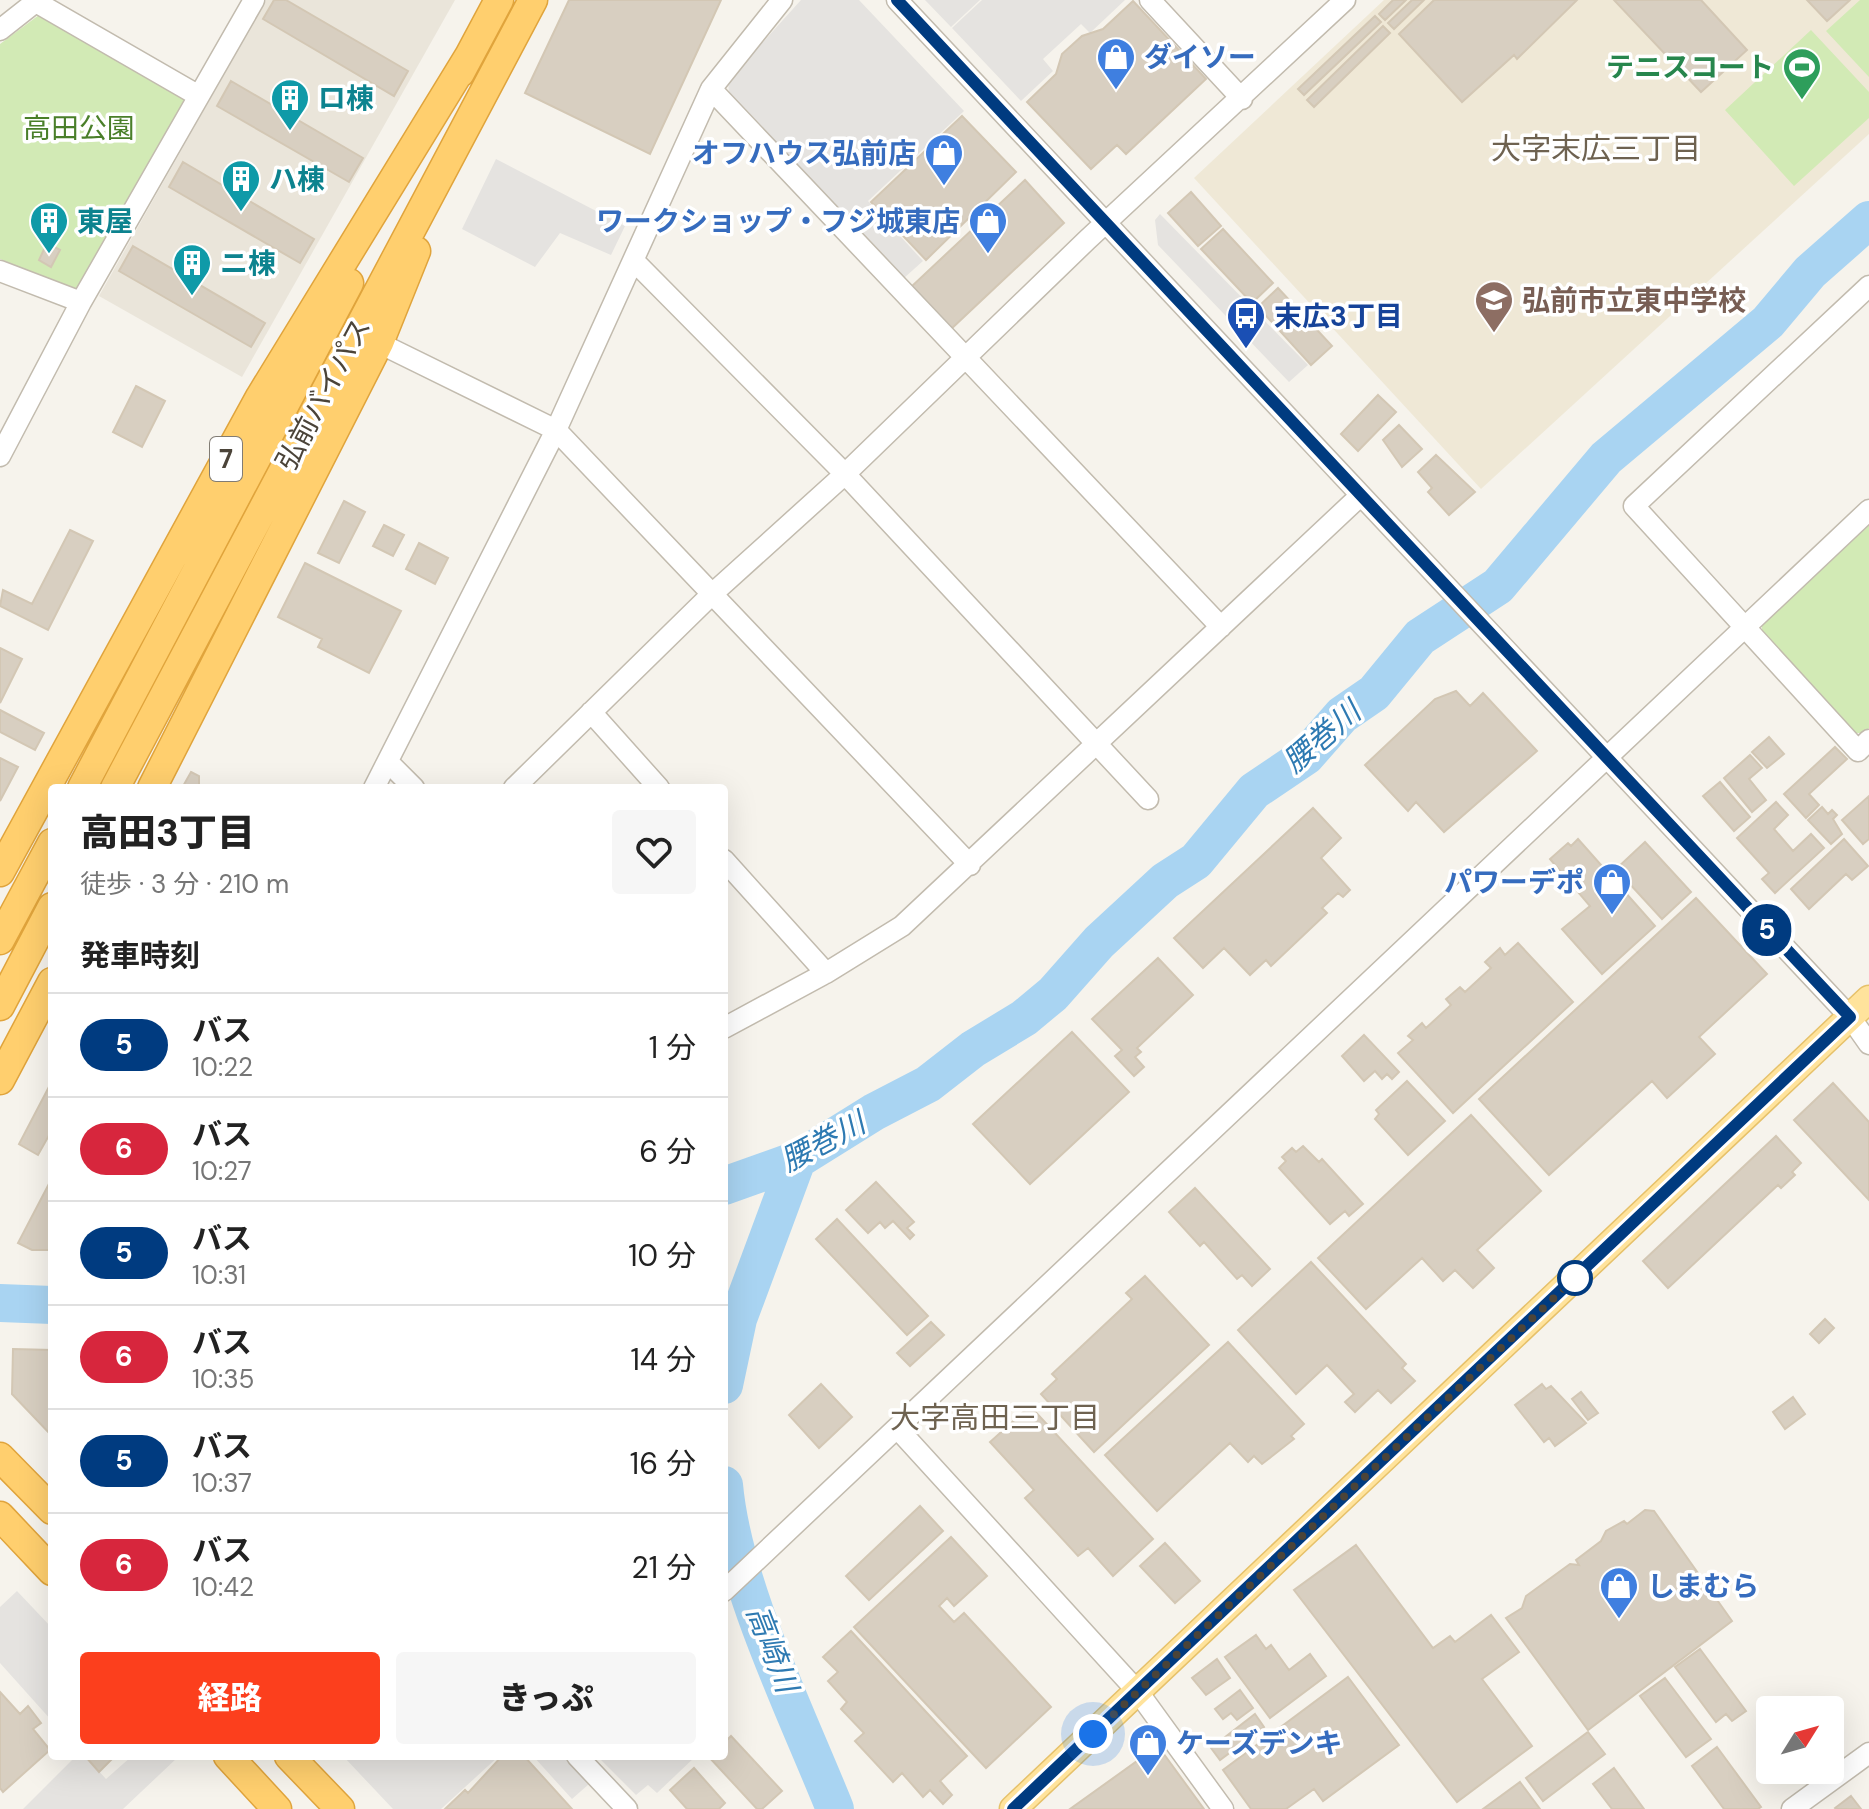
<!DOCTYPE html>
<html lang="ja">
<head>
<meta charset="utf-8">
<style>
  :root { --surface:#fff; --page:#f6f6f6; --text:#222; --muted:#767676; --line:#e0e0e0; --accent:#fc3f1d }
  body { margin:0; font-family:"DM Sans","Noto Sans JP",sans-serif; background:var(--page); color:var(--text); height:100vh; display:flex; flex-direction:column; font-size:30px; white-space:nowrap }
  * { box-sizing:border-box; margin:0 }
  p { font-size:26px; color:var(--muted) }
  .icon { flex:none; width:44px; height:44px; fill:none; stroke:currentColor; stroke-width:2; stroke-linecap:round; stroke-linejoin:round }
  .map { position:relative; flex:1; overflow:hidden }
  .sheet { position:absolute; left:48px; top:784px; width:680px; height:976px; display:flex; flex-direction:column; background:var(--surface); border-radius:8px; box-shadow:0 8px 32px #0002 }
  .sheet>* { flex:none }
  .badge { padding:0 16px; border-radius:26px; font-size:28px; line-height:52px }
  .needle { width:52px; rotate:53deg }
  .buttons { position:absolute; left:1756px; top:1696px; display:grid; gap:16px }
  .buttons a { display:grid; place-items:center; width:88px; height:88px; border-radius:8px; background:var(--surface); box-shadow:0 8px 32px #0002; font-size:40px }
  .you { position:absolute; width:40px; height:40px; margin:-20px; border:6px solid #fff; border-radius:50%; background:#1a73e8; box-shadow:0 0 0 12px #1a73e833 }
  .map>.badge { position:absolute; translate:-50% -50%; box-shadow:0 0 0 4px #fff }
  h2 { padding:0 32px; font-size:30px; line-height:72px }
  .round { display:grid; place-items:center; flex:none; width:84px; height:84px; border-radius:8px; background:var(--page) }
  .overview { display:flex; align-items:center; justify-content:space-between; height:136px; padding:0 32px }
  h1 { font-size:38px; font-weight:800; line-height:60px }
  .cta { display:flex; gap:16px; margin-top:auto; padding:16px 32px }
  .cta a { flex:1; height:92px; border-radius:8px; background:var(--accent); color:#fff; font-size:32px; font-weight:800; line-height:92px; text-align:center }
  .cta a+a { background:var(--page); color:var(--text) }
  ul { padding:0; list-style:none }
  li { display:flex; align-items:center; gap:24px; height:104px; padding:0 32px; border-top:2px solid var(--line) }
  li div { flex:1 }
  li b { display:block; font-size:30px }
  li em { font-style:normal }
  li .badge { min-width:88px; font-weight:700; text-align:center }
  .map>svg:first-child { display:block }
</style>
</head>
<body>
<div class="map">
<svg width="1869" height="1809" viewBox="0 0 1869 1809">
  <rect width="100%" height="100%" fill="#f6f3ec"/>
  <!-- residential -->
  <path fill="#eae5da" d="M266 0H455L242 377 99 296Z"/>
  <!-- education -->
  <path fill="#efe8d6" d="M1384 0H1869V134L1481 489 1194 178Z"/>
  <!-- green -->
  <path fill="#d2eab5" d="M1860 0H1869V77L1826 31Z
    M39 15 186 99 79 291 0 259V44Z
    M1811 30 1869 92V118L1794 186 1725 110Z
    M1869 524V728L1864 733H1852L1762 637V624Z"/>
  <!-- parking -->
  <path fill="#e5e3e0" d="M801 0H859L964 111 868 201 923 261 904 278 729 93 728 81Z
    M925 0H980L951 27Z
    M982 0H1125L1090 33 1081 24 1043 59 1053 71 1021 101 952 28Z
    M496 159 625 226 611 255 560 233 535 267 462 229Z
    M1160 214 1308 365 1289 382 1158 245 1155 220Z
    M17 1591 52 1628V1721L0 1663V1607Z
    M76 1756H85L106 1779 132 1756 177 1758 123 1809H23Z
    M343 1756H499L441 1809H393Z
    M533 1756H563L589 1784 572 1799Z
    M597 1756H696L657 1793 648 1785 636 1795Z"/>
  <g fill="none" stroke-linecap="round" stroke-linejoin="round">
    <!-- river -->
    <path stroke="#a9d4f2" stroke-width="38" d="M724 1186 797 1160 874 1112 928 1084 973 1049 1024 1018 1053 994 1099 942 1165 881 1196 861 1254 791 1306 756 1342 715 1374 693 1420 637 1498 586 1606 458 1768 322 1810 272 1869 220
      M0 1303 52 1305
      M724 1385 738 1319 797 1160
      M724 1485C733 1585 797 1714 835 1809"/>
  </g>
  <!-- building -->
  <path fill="#d8cfc1" stroke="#d3c7b4" stroke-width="2" d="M274 0H286L408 71 394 96 263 19Z
    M569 0H721L650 154 525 93Z
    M1393 0H1406L1385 20 1379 14Z
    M1412 0H1424L1394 29 1388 23Z
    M1434 0H1577L1517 59 1514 55 1462 102 1399 34Z
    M1614 0H1701L1747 50 1701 92Z
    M1807 0H1850L1827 21Z
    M1133 1 1206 79 1126 154 1117 145 1091 169 1027 102 1056 74 1062 54 1082 36 1103 29Z
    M1375 16 1381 22 1304 95 1298 89Z
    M1383 26 1390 33 1314 107 1307 100Z
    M231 81 363 158 349 182 217 106Z
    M962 116 1016 172 926 260 871 202Z
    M183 162 314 239 300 263 169 187Z
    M1025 180 1064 223 950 330 911 287Z
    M1191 192 1221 226 1198 246 1168 213Z
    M1223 229 1273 283 1252 303 1201 249Z
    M47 243 60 250 51 267 39 260Z
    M133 246 265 323 251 347 119 271Z
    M1278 288 1332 346 1311 365 1258 307Z
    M136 386 165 401 142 447 113 432Z
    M1378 395 1396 412 1358 451 1341 434Z
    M1399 425 1422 449 1402 467 1383 440Z
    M1436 455 1475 492 1449 515 1428 492 1432 488 1418 472Z
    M344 501 365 512 339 563 318 553Z
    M384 525 404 535 393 556 373 546Z
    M70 530 93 541 48 630 0 606 3 590 32 604Z
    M419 543 448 558 435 584 406 569Z
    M305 563 401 611 369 673 318 647 322 639 278 617Z
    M0 648 22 659 0 703Z
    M1456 691 1470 706 1483 693 1537 751 1444 832 1416 802 1408 811 1365 765 1435 699Z
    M0 710 44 733 35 750 0 732Z
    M1769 737 1784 754 1767 768 1752 752Z
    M1835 747 1847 759 1809 794 1819 805 1806 818 1784 794Z
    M1750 755 1762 768 1749 779 1766 800 1752 812 1724 778Z
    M0 758 18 767 0 801Z
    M191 772 199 776V788H182Z
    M1720 782 1750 817 1734 831 1703 796Z
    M1869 796V839L1863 844 1842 820Z
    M1776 802 1788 815 1774 829 1793 851 1811 834 1824 848 1775 893 1762 879 1769 873 1737 838Z
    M1822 807 1828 814 1832 810 1837 815 1833 819 1842 834 1831 844 1808 820Z
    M1313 808 1341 838 1321 858 1350 890 1343 897 1338 893 1322 908 1327 913 1271 966 1266 960 1250 975 1224 948 1203 968 1174 938Z
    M1578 839 1655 926 1602 974 1562 929 1590 906 1550 859 1568 843 1571 846Z
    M1844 839 1868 866 1852 880 1846 874 1809 909 1791 889Z
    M1645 842 1691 892 1662 919 1616 869Z
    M1696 898 1767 974 1699 1037 1715 1054 1667 1098 1652 1081 1549 1175 1479 1099Z
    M1518 943 1573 1002 1453 1113 1398 1053 1413 1040 1408 1036 1422 1023 1426 1028 1451 1005 1446 999 1460 987 1465 992 1491 968 1485 962 1500 948 1505 955Z
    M1158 958 1193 995 1137 1048 1141 1052 1135 1057 1144 1067 1134 1076 1115 1056 1122 1050 1092 1019Z
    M1072 1032 1129 1092 1030 1184 973 1124Z
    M1364 1035 1399 1072 1392 1079 1387 1074 1382 1079 1375 1071 1364 1081 1342 1056Z
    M52 1081V1130L38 1155 19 1144Z
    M1407 1081 1445 1121 1408 1155 1375 1119 1379 1114 1376 1110Z
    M1833 1083 1869 1122V1200L1794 1120Z
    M1471 1115 1541 1191 1477 1250 1494 1268 1473 1288 1455 1270 1443 1281 1422 1258 1366 1309 1318 1258Z
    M1776 1136 1801 1163 1792 1172 1795 1175 1781 1188 1778 1185 1668 1288 1643 1261Z
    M1303 1146 1319 1162 1322 1159 1363 1204 1349 1216 1345 1211 1330 1224 1279 1168 1286 1161 1282 1157 1292 1148 1296 1152Z
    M52 1178V1250H32L18 1243Z
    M876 1182 914 1222 907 1228 914 1235 910 1239 893 1221 885 1228 880 1222 868 1233 846 1210Z
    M1195 1188 1270 1269 1252 1286 1242 1275 1237 1279 1204 1242 1200 1246 1169 1212Z
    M837 1219 928 1316 907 1335 816 1239Z
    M1311 1262 1406 1364 1402 1368 1415 1381 1391 1403 1378 1390 1355 1412 1345 1402 1354 1394 1327 1365 1296 1394 1238 1330Z
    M1145 1276 1209 1345 1094 1452 1041 1394 1057 1379 1052 1374 1132 1299 1126 1293Z
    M1825 1319 1834 1328 1819 1343 1810 1334Z
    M931 1322 944 1335 910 1366 897 1353Z
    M1228 1342 1304 1424 1291 1436 1294 1439 1262 1464 1254 1456 1248 1462 1230 1443 1157 1511 1105 1455Z
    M13 1349 52 1350V1436L12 1394Z
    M821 1384 852 1417 819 1448 789 1415Z
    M1542 1384 1546 1389 1551 1386 1586 1423 1555 1446 1549 1438 1544 1442 1515 1405Z
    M1581 1392 1598 1413 1588 1420 1572 1399Z
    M1793 1397 1805 1414 1785 1429 1773 1412Z
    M1030 1406 1153 1539 1113 1576 1088 1548 1078 1556 1025 1498 1034 1490 990 1442Z
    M920 1506 943 1531 869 1600 846 1576Z
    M1645 1510 1654 1511 1732 1621 1588 1730 1506 1618 1522 1608 1526 1596 1570 1564 1579 1565 1576 1560 1601 1541 1606 1531 1624 1521 1627 1524Z
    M951 1537 987 1576 954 1606 947 1598 939 1606 954 1622 964 1613 1051 1707 986 1768 854 1627Z
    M1165 1543 1200 1581 1175 1603 1140 1566Z
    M1356 1545 1433 1648 1450 1636 1455 1642 1491 1615 1519 1652 1482 1679 1532 1746 1457 1802 1294 1590Z
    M851 1631 967 1756 940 1781 952 1795 943 1804 930 1790 923 1797 902 1773 893 1782 855 1741 864 1733 841 1709 847 1702 828 1681 838 1672 823 1657Z
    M1256 1635 1266 1649 1271 1645 1289 1670 1310 1654 1326 1676 1270 1718 1225 1657Z
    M1700 1649 1746 1711 1732 1721 1726 1714 1716 1722 1675 1667Z
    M1217 1659 1230 1678 1206 1695 1192 1678Z
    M1348 1677 1399 1745 1323 1801 1314 1789 1286 1809H1251L1223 1770Z
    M1665 1678 1711 1739 1686 1757 1640 1696Z
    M1240 1690 1253 1708 1237 1720 1231 1713 1223 1719 1215 1709Z
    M0 1692 20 1714 28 1706 41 1723 33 1729 50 1750 3 1792 0 1788Z
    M1255 1714 1264 1727 1220 1760 1211 1748Z
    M1588 1732 1605 1754 1543 1801 1526 1778Z
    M731 1736 782 1791 762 1809H757L709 1757 724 1756V1743Z
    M1158 1746 1204 1809H1070Z
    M1717 1747 1761 1807 1758 1809H1724L1692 1766Z
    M85 1756H115L99 1772Z
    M502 1756H524L572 1809H445L465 1790 468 1793Z
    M694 1768 725 1803 719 1809H687L670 1790Z
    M1614 1768 1644 1809H1612L1593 1784Z
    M1520 1782 1540 1809H1483Z
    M1851 1796 1861 1809H1836L1835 1808Z"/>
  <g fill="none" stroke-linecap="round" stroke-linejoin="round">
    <defs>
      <path id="minor" d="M897 0 1850 1017 1869 1044
        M1150 0 1242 99
        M36 2 199 96
        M0 30 38 0
        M711 89 1221 627
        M634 261 845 474 1148 799
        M0 271 81 302
        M1869 286 1634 506 1858 751 1869 740
        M379 343 556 430 970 865
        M0 456 81 302 254 0
        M591 712 659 788
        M389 763 414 788
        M374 788 556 430 711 89 782 0
        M514 788 711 595 845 474 1087 240 1345 0
        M724 860 826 973
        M724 1028 826 973 902 926 1360 496
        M898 1429 1138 1692 1223 1809
        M724 1591 1869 510
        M577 1756 627 1809
        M1792 1809 1869 1753"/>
      <path id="major" d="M1013 1809 1869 999"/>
      <path id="highway" d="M460 73 499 0
        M82 788 349 283
        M115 788 533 0
        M152 788 379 343 416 251
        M0 872 260 397 469 56
        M0 940 52 843
        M0 1006 52 907
        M0 1080 52 982
        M0 1457 52 1510
        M0 1516 52 1571
        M228 1756 277 1809
        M289 1756 340 1809"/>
    </defs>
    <!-- minor casing -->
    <use href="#minor" stroke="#c2bbae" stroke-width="23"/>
    <!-- major casing -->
    <use href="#major" stroke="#e6c16a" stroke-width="29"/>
    <!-- highway casing -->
    <use href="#highway" stroke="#e0a43c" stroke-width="31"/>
    <!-- minor -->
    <use href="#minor" stroke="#fff" stroke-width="20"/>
    <!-- major -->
    <use href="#major" stroke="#ffe39c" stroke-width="26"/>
    <!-- highway -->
    <use href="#highway" stroke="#ffcf6e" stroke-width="28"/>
  </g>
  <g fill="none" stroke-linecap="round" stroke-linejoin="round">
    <defs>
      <path id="line" d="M897 0 1850 1017 1013 1809"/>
    </defs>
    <!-- line casing -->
    <use href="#line" stroke="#fff" stroke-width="18"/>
    <!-- line -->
    <use href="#line" stroke="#003b80" stroke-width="12"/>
    <!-- walk -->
    <path stroke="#4b4439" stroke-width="8" stroke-dasharray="0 14.4" d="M1093 1734 1575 1278"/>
  </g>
  <!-- icons -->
  <defs>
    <symbol id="shop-pin" viewBox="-11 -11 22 30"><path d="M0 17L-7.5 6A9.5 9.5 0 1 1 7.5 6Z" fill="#3f7fe0" stroke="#fff"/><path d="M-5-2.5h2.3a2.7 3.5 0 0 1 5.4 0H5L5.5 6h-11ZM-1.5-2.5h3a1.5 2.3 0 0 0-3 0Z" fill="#fff"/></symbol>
    <symbol id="stadium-pin" viewBox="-11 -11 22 30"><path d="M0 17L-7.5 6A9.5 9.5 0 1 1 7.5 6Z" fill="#2e9e5b" stroke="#fff"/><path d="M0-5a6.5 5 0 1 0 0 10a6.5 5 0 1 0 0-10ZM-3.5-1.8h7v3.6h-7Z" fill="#fff"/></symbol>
    <symbol id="building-pin" viewBox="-11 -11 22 30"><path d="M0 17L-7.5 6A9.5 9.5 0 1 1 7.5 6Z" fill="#0f9aa8" stroke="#fff"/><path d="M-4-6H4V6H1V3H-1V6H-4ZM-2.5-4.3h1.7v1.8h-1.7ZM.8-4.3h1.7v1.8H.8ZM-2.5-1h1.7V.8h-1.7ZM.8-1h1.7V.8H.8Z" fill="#fff"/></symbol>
    <symbol id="school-pin" viewBox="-11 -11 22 30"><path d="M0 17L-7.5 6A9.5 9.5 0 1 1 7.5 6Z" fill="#8d6e63" stroke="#fff"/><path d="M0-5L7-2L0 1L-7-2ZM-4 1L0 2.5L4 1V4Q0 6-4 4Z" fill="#fff"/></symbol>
    <symbol id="bus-pin" viewBox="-11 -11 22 30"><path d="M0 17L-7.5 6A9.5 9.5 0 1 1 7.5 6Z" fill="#1a4fb4" stroke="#fff"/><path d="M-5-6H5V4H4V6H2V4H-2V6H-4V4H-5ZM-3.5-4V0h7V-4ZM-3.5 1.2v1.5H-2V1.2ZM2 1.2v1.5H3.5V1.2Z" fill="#fff"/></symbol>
  </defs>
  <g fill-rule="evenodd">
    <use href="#shop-pin" x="1094" y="35" width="44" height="60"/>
    <use href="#stadium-pin" x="1780" y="45" width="44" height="60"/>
    <use href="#building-pin" x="268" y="76" width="44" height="60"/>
    <use href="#shop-pin" x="922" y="131" width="44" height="60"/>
    <use href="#building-pin" x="219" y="157" width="44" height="60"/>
    <use href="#building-pin" x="27" y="199" width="44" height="60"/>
    <use href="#shop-pin" x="966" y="199" width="44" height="60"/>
    <use href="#building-pin" x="170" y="241" width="44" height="60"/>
    <use href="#school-pin" x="1472" y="278" width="44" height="60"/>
    <use href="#bus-pin" x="1224" y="294" width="44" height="60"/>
    <use href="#shop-pin" x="1590" y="860" width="44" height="60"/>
    <use href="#shop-pin" x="1597" y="1564" width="44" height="60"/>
    <use href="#shop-pin" x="1126" y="1721" width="44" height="60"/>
  </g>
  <!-- markers -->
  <circle fill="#fff" stroke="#003b80" stroke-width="4" cx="1575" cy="1278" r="16"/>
  <g text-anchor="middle" stroke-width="7" stroke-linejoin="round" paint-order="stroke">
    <!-- shield labels -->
    <rect fill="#fff" stroke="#817c74" stroke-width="2" x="210" y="437" width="32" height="44" rx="6"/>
    <g font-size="26" font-weight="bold" fill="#4b4439">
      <text x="226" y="468">7</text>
    </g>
    <!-- shop labels -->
    <g font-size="28" font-weight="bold" fill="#366cbe" stroke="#fff" text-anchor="start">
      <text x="1144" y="67">ダイソー</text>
      <text x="916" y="163" text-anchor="end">オフハウス弘前店</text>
      <text x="960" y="231" text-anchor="end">ワークショップ・フジ城東店</text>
      <text x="1584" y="892" text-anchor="end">パワーデポ</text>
      <text x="1647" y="1596">しまむら</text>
      <text x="1176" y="1753">ケーズデンキ</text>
    </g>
    <!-- leisure labels -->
    <g font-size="28" font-weight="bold" fill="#27864d" stroke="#fff" text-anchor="end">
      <text x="1774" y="77">テニスコート</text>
    </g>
    <!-- culture labels -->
    <g font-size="28" font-weight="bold" fill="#0d838f" stroke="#fff" text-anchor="start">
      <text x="318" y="108">ロ棟</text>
      <text x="269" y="189">ハ棟</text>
      <text x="77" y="231">東屋</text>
      <text x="220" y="273">ニ棟</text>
    </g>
    <!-- park labels -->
    <g font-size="28" fill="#4a7f2a" stroke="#fff">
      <text x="79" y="138">高田公園</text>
    </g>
    <!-- education labels -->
    <g font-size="28" font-weight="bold" fill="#785e54" stroke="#fff" text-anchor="start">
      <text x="1522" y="310">弘前市立東中学校</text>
    </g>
    <!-- transit labels -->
    <g font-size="28" font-weight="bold" fill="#164399" stroke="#fff" text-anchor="start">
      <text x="1274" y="326">末広3丁目</text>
    </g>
    <!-- street labels -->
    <g font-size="28" fill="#4b4439" stroke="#fff">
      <text transform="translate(323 394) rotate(-62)" y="10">弘前バイパス</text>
    </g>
    <!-- neighbourhood labels -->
    <g font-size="30" fill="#6e6250" stroke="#fff">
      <text x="1596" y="159">大字末広三丁目</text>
      <text x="995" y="1428">大字高田三丁目</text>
    </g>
    <!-- water labels -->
    <g font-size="30" font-style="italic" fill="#2e7ab2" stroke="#fff">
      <text transform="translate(1322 737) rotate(-41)" y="10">腰巻川</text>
      <text transform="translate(823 1142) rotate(-28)" y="10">腰巻川</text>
      <text transform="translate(772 1649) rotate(69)" y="10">高崎川</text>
    </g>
  </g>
</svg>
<div class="buttons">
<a><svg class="needle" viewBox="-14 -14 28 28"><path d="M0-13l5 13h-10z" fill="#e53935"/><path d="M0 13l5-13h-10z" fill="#767676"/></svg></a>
</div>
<div class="you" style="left:1093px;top:1734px"></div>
<b class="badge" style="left:1767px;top:930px;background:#003b80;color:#fff">5</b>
<section class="sheet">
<div class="overview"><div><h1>高田3丁目</h1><p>徒歩 · 3 分 · 210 m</p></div><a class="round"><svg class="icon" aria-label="heart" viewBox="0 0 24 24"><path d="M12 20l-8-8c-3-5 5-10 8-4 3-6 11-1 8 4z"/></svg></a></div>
<h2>発車時刻</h2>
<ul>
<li><span class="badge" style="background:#003b80;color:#fff">5</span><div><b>バス</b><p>10:22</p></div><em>1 分</em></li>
<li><span class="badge" style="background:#d7263d;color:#fff">6</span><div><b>バス</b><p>10:27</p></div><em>6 分</em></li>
<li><span class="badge" style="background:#003b80;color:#fff">5</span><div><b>バス</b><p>10:31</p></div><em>10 分</em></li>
<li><span class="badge" style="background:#d7263d;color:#fff">6</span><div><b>バス</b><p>10:35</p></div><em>14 分</em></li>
<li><span class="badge" style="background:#003b80;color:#fff">5</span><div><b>バス</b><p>10:37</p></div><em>16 分</em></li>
<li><span class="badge" style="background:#d7263d;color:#fff">6</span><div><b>バス</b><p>10:42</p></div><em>21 分</em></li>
</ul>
<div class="cta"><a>経路</a><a>きっぷ</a></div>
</section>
</div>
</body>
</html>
